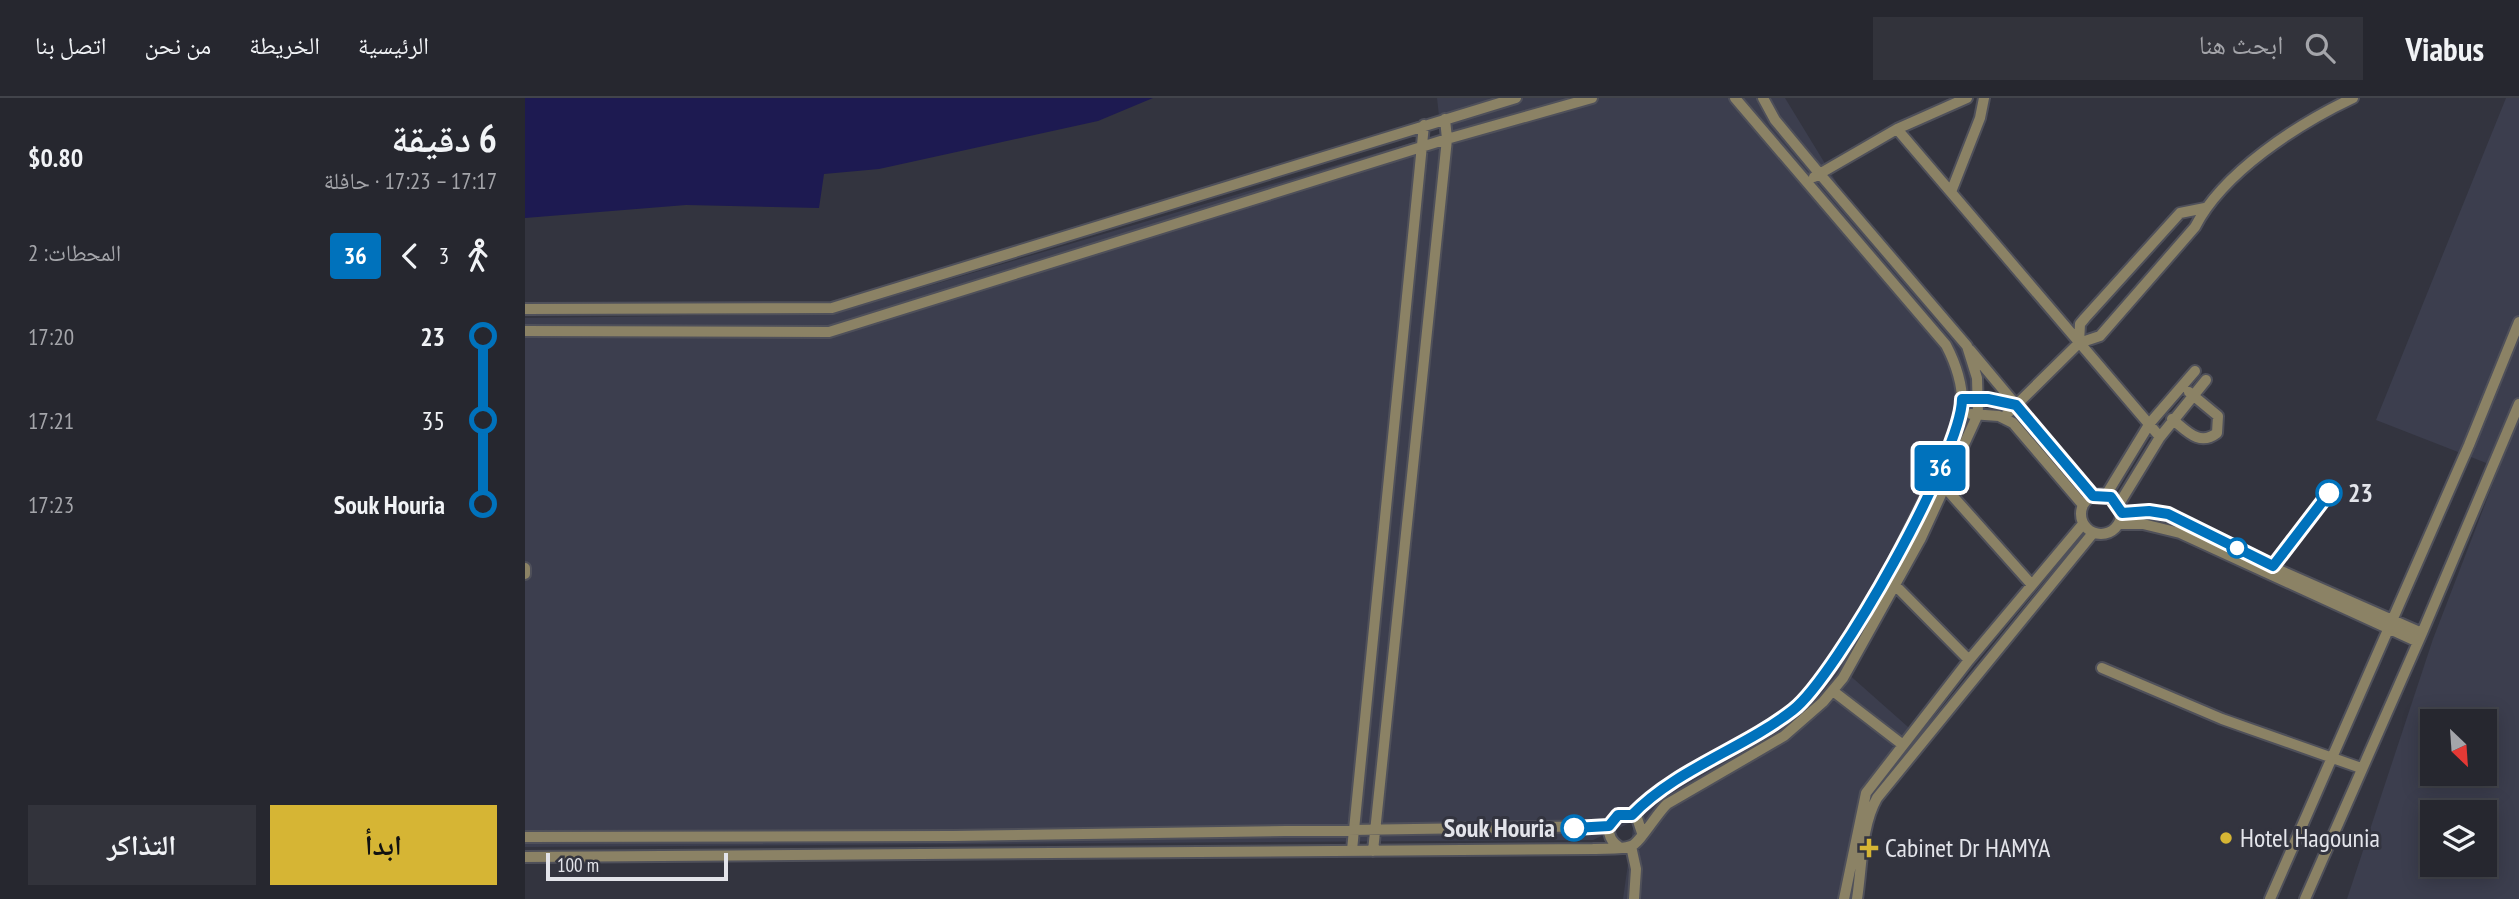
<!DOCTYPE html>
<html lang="ar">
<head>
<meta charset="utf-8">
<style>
  :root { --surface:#26272f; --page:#32333b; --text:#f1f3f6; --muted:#a4a5aa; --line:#42444b; --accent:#d6b534 }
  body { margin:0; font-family:"PT Sans Narrow","Noto Naskh Arabic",sans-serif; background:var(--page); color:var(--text); direction:rtl; height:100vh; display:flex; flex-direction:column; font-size:26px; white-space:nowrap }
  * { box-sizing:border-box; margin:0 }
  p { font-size:23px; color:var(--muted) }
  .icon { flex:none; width:38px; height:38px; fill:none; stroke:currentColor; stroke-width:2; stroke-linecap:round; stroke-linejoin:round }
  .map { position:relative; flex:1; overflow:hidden; direction:ltr }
  .drawer { display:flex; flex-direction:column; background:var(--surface); width:525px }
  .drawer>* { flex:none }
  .badge { padding:0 14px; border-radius:5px; font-size:24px; line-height:46px }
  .needle { width:46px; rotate:155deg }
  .buttons { position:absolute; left:1895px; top:611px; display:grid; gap:14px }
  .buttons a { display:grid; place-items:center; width:77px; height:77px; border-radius:0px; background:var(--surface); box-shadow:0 4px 18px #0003,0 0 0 2px var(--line); font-size:35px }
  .scale { position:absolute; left:21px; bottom:18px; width:182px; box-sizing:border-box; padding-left:7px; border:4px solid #e3e4ea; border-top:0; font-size:19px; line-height:24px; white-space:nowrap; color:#e3e4ea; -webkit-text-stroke:5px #33343f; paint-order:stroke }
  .map>.badge { position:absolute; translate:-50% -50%; box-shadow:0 0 0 4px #fff }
  .legs { display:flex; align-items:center; gap:10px; height:77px; padding:0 28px; font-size:23px }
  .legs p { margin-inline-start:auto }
  .overview { display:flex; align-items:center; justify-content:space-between; height:119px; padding:0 28px }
  h1 { font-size:38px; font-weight:700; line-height:52px }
  .action { display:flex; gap:14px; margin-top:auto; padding:14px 28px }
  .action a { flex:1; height:80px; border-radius:0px; background:var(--accent); color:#111; font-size:28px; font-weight:700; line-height:80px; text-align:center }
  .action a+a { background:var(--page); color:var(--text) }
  ul { padding:0 28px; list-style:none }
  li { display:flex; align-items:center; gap:24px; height:84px; font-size:26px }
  li i { display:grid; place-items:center; width:10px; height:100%; margin:0 9px; background:currentColor }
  li i::after { content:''; width:18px; height:18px; margin:-9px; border:5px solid; border-radius:50%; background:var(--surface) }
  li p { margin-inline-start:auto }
  li:first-child i { background:linear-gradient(#0000 50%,currentColor 0) }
  li:last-child i { background:linear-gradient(currentColor 50%,#0000 0) }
  header { display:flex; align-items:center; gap:42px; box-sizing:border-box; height:98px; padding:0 35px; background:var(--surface); border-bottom:2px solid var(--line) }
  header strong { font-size:33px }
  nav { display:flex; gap:38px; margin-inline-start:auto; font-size:24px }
  .search { width:490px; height:63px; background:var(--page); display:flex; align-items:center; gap:18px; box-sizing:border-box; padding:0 24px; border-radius:0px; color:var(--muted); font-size:26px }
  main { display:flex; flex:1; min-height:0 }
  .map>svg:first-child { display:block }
</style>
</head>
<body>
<header>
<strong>Viabus</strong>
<div class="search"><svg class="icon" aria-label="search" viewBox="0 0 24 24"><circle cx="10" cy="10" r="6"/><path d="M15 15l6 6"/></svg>ابحث هنا</div>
<nav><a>الرئيسية</a><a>الخريطة</a><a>من نحن</a><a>اتصل بنا</a></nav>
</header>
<main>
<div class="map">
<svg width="1994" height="801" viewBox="0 0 1994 801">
  <rect width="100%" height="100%" fill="#33343f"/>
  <!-- built -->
  <path fill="#3c3e4e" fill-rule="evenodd" d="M912 0H1260L1329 113 1436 249 1449 280 1455 304 1321 574 1391 636 1341 700 1316 801H1098L1109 723 1068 742 0 749V220L309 216 916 36Z
    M1981 0H1994V801H1822L1908 541 1974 370 1851 322ZM1908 623H1960V676H1908ZM1908 714H1960V766H1908Z"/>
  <!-- water -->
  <path fill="#1d1a51" d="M0 0H628L573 23 354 71 299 76 294 110 161 107 0 120Z"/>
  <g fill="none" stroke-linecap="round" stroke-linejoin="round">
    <defs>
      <path id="minor" d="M1372 31 1442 0
        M1289 79 1372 31 1635 339
        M1426 94 1455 20 1459 0
        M0 211 307 210 991 0
        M0 233 304 234 922 41 1067 0
        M1554 245 1555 226 1560 220 1655 115 1680 110
        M1445 252 1491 307
        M1437 301H1463L1491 307 1568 398
        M1446 316 1474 318 1488 325 1558 407
        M1478 320 1554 245 1575 238 1670 129C1698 74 1773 26 1828 0
        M1647 321C1661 332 1674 349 1692 335L1693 318 1664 294
        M1416 385 1507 487
        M1556 416a20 20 0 1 1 40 0a20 20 0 1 1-40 0Z
        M1581 397 1625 325 1670 273
        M1594 406 1635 339 1681 282
        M1597 415 1624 413 1643 416 1756 473 1897 535
        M1594 426H1618L1655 435 1893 544
        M0 470V476
        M1365 482 1444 562
        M1577 570 1697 621 1836 670
        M1308 593 1378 647
        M1107 717C1153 670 1222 653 1271 609 1326 560 1366 467 1399 402 1412 376 1434 343 1437 314 1439 290 1432 268 1421 247L1210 0
        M0 739 428 738 1084 728
        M1093 748C1073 734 1090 707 1112 720L1117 735
        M1106 748 1111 771 1109 801
        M827 752 899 27
        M848 753 922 41 920 21
        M0 759 1068 751C1079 750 1096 752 1106 748 1115 745 1132 715 1142 706L1259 638 1298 604 1318 580 1396 440 1453 316 1452 280 1442 248 1294 75 1250 22 1238 0
        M1319 801 1341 695 1444 562 1558 426
        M1332 801C1337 769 1336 728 1352 700L1568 435
        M1745 801 1944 347 1994 224
        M1780 801 1897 535 1994 306"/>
    </defs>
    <!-- minor casing -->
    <use href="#minor" stroke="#4f505a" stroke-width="14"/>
    <!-- minor -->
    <use href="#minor" stroke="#8b8265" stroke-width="10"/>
  </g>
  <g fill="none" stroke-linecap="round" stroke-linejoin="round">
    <defs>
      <path id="line-1" d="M1049 730 1084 728 1093 717H1107C1151 671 1218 651 1268 612 1312 578 1437 355 1437 301H1463L1491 307 1568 398 1586 399 1597 415 1624 413 1643 416 1748 468 1804 395"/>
    </defs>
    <!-- line-1 casing -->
    <use href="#line-1" stroke="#fff" stroke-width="16"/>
    <!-- line-1 -->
    <use href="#line-1" stroke="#0072bc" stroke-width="10"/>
  </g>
  <!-- markers -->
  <g fill="#fff" stroke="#0072bc" stroke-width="3.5">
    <circle cx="1804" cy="395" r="12"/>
    <circle cx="1712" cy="450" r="9"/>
    <circle cx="1049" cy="730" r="12"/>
  </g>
  <g fill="#d6b534" stroke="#33343f" stroke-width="2.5">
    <circle cx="1701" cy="740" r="7"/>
    <path d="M1340.5 739.5h7v7h7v7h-7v7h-7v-7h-7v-7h7z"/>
  </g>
  <g text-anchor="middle" stroke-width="6" stroke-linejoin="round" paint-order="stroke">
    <!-- stop labels -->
    <g font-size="26" font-weight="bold" fill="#e3e4ea" stroke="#33343f" text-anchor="start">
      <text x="1823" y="404">23</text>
      <text x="1030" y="739" text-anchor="end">Souk Houria</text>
    </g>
    <!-- poi labels -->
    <g font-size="26" fill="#e3e4ea" stroke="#33343f" text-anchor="start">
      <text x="1715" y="749">Hotel Hagounia</text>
      <text x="1360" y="759">Cabinet Dr HAMYA</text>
    </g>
  </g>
</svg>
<div class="buttons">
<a><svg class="needle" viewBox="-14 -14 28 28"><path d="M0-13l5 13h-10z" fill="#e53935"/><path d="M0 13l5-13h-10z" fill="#a4a5aa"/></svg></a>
<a><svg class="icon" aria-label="layers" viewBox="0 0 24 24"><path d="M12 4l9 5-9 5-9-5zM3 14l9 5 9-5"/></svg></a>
</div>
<div class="scale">100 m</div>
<b class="badge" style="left:1415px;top:370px;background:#0072bc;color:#fff">36</b>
</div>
<section class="drawer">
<div class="overview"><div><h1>6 دقيقة</h1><p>17:17 – 17:23 · حافلة</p></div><b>$0.80</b></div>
<div class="legs"><svg class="icon" aria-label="walk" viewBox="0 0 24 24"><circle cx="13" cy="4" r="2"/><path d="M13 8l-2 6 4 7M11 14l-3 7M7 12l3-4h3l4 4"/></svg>3<svg class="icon" aria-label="back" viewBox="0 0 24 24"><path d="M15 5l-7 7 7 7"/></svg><b class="badge" style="background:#0072bc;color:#fff">36</b><p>المحطات: 2</p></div>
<ul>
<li><i style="color:#0072bc"></i><b>23</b><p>17:20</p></li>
<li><i style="color:#0072bc"></i><span>35</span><p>17:21</p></li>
<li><i style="color:#0072bc"></i><b>Souk Houria</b><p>17:23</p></li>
</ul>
<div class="action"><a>ابدأ</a><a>التذاكر</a></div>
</section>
</main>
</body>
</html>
